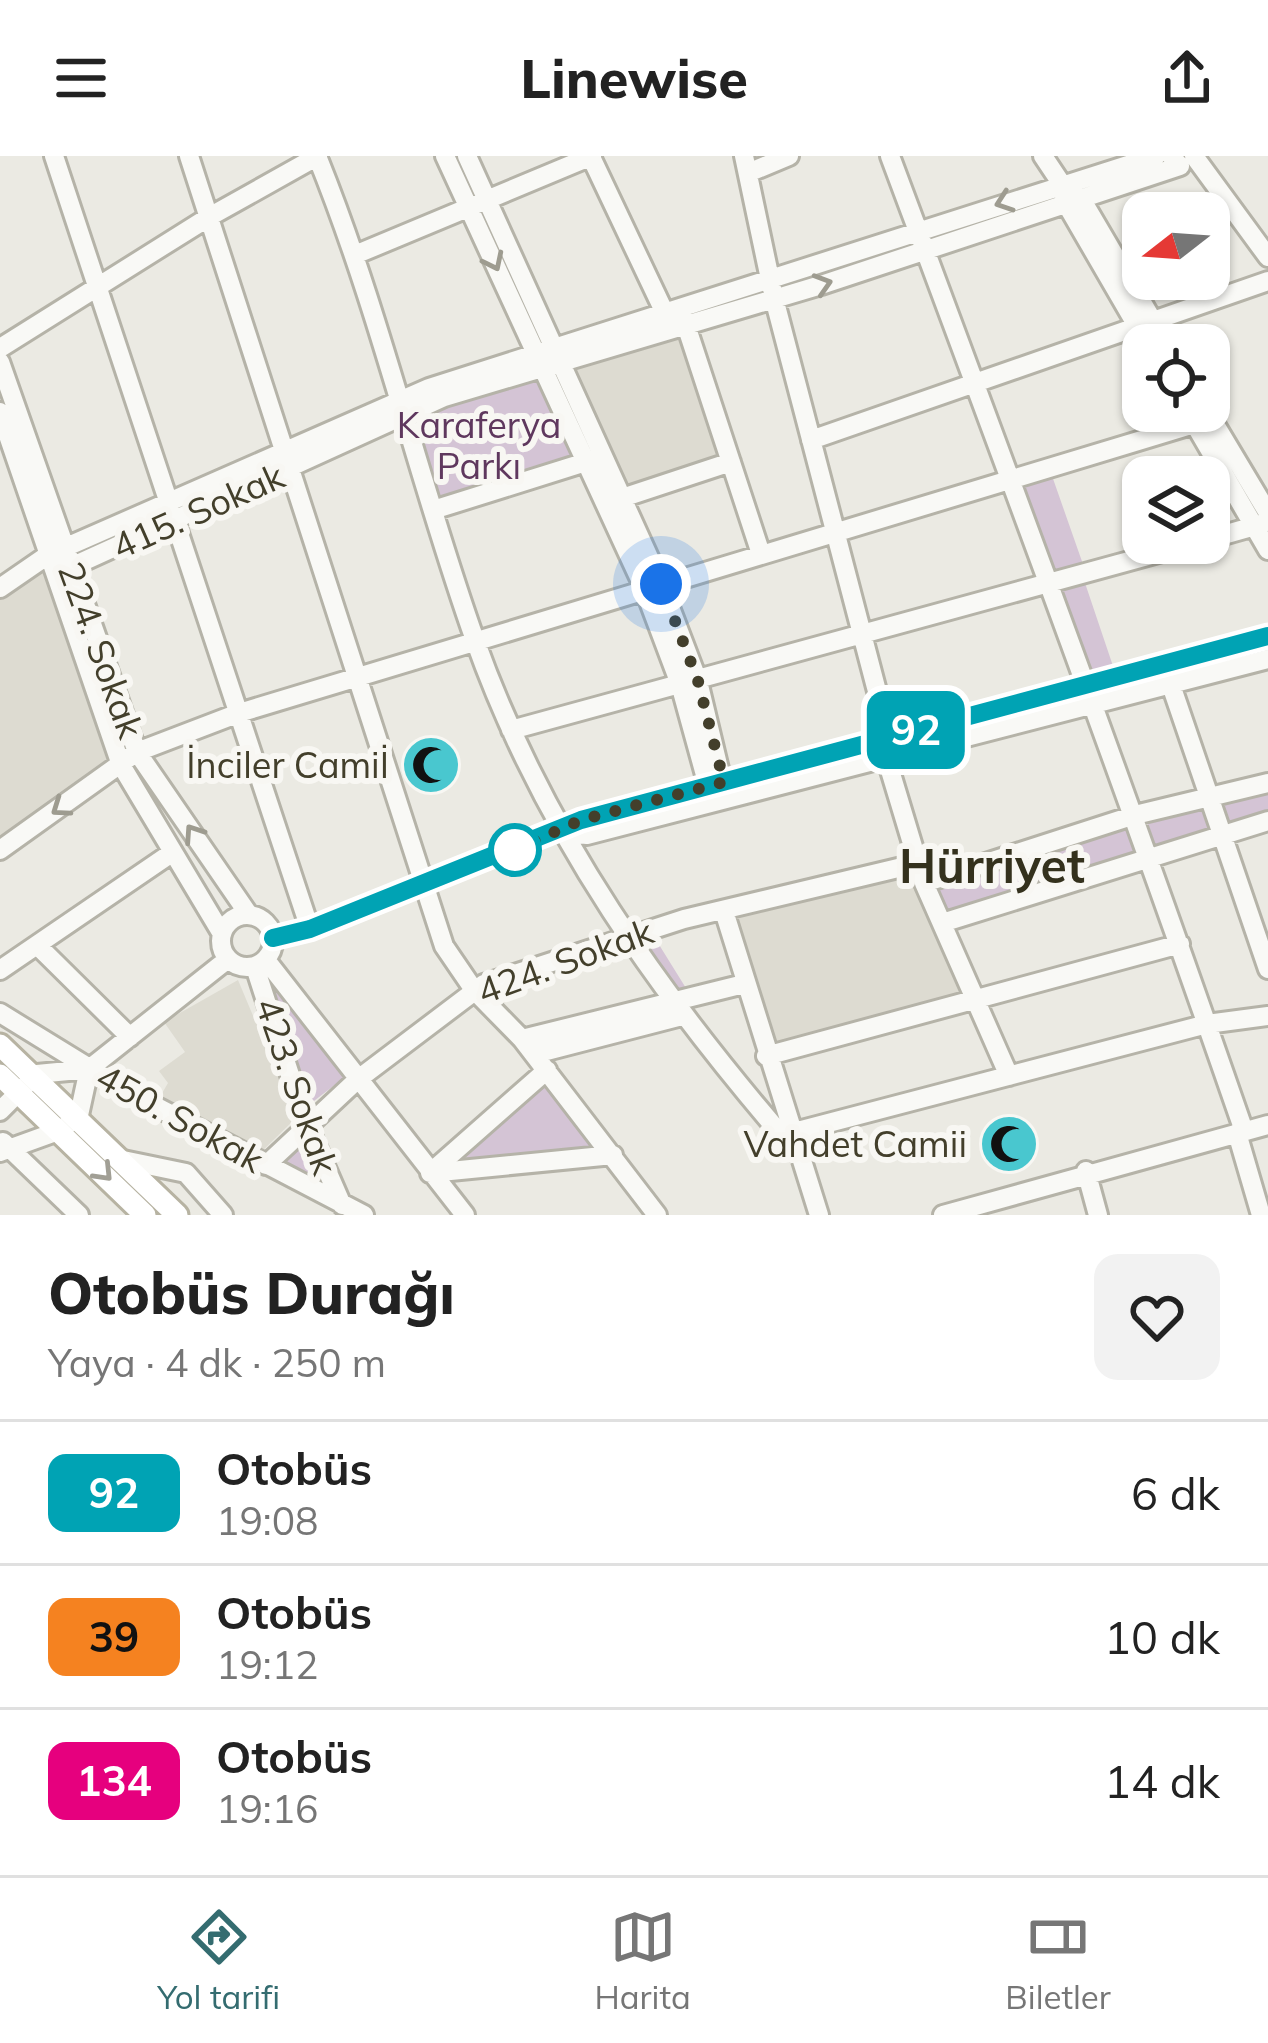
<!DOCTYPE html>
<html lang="tr">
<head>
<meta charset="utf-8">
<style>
  :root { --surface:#fff; --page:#f2f2f2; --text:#222; --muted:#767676; --line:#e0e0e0; --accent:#346c70 }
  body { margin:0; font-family:Mulish,sans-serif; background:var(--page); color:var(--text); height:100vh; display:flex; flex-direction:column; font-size:45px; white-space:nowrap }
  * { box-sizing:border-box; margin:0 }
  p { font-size:39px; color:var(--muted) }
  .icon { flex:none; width:66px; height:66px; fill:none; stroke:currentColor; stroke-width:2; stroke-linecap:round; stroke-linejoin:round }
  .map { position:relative; height:1059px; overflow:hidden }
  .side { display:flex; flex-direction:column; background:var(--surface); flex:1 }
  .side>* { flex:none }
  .badge { padding:0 24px; border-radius:18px; font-size:42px; line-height:78px }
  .needle { width:78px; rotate:253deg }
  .tools { position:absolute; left:1122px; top:36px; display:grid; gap:24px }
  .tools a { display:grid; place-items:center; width:108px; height:108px; border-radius:24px; background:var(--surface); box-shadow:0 3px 9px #0004; font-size:60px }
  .you { position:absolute; width:60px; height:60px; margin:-30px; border:9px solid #fff; border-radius:50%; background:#1a73e8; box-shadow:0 0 0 18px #1a73e833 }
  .map>.badge { position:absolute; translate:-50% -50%; box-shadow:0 0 0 6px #fff }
  .round { display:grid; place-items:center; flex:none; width:126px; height:126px; border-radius:24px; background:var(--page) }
  .head { display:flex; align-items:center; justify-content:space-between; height:204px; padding:0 48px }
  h1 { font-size:57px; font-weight:800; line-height:90px }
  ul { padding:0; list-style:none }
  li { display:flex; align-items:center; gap:36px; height:144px; padding:0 48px; border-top:3px solid var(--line) }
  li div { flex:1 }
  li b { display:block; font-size:45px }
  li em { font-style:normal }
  li .badge { min-width:132px; font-weight:700; text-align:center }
  header { display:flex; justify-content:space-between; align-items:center; height:156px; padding:0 48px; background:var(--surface); font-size:54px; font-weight:800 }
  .menu { display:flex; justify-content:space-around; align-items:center; height:168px; border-top:3px solid var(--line); background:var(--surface); font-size:33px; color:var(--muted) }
  .menu a { display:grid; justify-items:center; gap:6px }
  .menu .on { color:var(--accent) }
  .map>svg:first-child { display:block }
</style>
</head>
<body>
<header><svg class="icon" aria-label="menu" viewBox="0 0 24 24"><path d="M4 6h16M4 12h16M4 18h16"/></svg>Linewise<svg class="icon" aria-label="share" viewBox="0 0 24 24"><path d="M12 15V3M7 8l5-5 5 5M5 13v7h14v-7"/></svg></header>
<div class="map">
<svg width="1268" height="1059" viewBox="0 0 1268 1059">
  <rect width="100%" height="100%" fill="#ebeae3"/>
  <!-- built -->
  <path fill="#dddbd1" d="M687 170 731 306 622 341 561 207Z
    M43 407 111 604 0 682V439Z
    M916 712 971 842 770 894 730 758Z
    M238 824 296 962 258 999 157 946 168 927 159 915 185 896 164 866Z"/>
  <!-- green -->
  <path fill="#d4c4d5" d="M541 221 581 307 442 352 417 261Z
    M1051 317 1085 414 1050 424 1017 328Z
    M1085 427 1115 516 1090 523 1054 435Z
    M1268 631V661L1228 673 1219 646Z
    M1210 650 1217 674 1157 695 1146 662Z
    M1132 666 1143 698 948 757 936 731Z
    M653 779 689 837 673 849 637 783Z
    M266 825 349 918 310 948Z
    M546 921 601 996 442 1012Z
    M304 972 328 1038 272 1007Z"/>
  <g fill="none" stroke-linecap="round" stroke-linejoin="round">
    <defs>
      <path id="minor" d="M54 0 310 773
        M189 0 444 790 474 834 522 883 657 1059
        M317 0C381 158 418 324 475 484 544 678 663 843 797 997
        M445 0 644 432 680 528 710 637
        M467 0 661 428 698 525 725 638
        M744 0 774 142 889 581 886 601 924 727 1009 920
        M890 0C1011 324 1131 648 1244 975
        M1043 0 1061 27 1082 44 1167 189
        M1194 0 1268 101
        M591 1 671 170
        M748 17 789 0
        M1064 44 1148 189
        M357 98 592 0
        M684 163 761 398
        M0 192 209 61 318 0
        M0 206 137 596 249 759
        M1187 255 1268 394
        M1207 255 1268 357
        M0 256 121 609 222 778
        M811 284 1268 125
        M616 344 731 306
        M433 354 586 306
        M1209 383 1262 368
        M48 399 71 411 444 241 821 129 1180 10 1171 0
        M0 432 48 399 429 232 1156 0
        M1170 526 1268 813
        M511 574 1195 387
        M560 676 587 679 1268 503
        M0 694 137 596 239 557 1211 263
        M924 727 1135 659 1268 627
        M724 755 819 1059
        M221 785a26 26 0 1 1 52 0a26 26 0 1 1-52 0Z
        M942 767 1268 665
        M273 782 310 773 581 664 1268 480
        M37 789 130 881
        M266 804 465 1059
        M255 811 303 959 342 1049
        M0 814 173 696
        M0 857 130 937 364 1059
        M522 883 744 828
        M535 898 682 860
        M766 900 1180 788
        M0 955 37 918 89 913
        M790 977 1207 868 1268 860
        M1237 977 1261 1059
        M3 986 79 1059
        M0 996 61 974 79 959 89 913 228 803
        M123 1004 186 1017 223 1059
        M266 1009 357 924 484 828 684 763 919 707
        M1086 1015 1098 1059
        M430 1017 613 999
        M430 1017 547 914
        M943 1059 1268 969"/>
      <path id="major" d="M0 889 177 1059
        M0 919 145 1059"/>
    </defs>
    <!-- minor casing -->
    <use href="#minor" stroke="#b5b3a8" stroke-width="24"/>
    <!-- major casing -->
    <use href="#major" stroke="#b7b3a2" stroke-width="27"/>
    <!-- minor -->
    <use href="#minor" stroke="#f9f9f6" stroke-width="18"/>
    <!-- major -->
    <use href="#major" stroke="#fff" stroke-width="21"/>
  </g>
  <!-- one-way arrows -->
  <defs><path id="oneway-chevron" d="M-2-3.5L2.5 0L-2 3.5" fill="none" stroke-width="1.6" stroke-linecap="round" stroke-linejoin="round" transform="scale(3)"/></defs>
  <g stroke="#9e9c90">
    <use href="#oneway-chevron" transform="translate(1004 46) rotate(161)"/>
    <use href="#oneway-chevron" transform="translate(494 106) rotate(64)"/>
    <use href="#oneway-chevron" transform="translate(823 128) rotate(-17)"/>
    <use href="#oneway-chevron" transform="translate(60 652) rotate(145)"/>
    <use href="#oneway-chevron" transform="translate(193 677) rotate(-124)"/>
  </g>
  <use stroke="#a19f95" href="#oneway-chevron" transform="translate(104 1017) rotate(46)"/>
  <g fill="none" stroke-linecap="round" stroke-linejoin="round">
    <defs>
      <path id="line" d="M273 782 310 773 581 664 1268 480"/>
    </defs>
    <!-- line casing -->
    <use href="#line" stroke="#fff" stroke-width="27"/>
    <!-- line -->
    <use href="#line" stroke="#00a3b4" stroke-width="18"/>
    <!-- walk -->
    <path stroke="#433f2b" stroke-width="12" stroke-dasharray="0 21.6" d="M515 694 581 664 724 626 698 525 661 428"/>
  </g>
  <!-- icons -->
  <defs>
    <symbol id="mosque-disc" viewBox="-11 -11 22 22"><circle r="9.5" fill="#49c7cf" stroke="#f8f7f3"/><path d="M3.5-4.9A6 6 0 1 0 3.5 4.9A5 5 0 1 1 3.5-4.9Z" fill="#111"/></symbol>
  </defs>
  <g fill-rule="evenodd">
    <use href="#mosque-disc" x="398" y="576" width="66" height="66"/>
    <use href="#mosque-disc" x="976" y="955" width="66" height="66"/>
  </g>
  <!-- markers -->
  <circle fill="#fff" stroke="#00a3b4" stroke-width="6" cx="515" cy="694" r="24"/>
  <g text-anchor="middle" stroke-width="12" stroke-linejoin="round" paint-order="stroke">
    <!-- park labels -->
    <g font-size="36" fill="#5f385e" stroke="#f8f7f3">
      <text x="479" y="282">Karaferya<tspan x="479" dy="41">Parkı</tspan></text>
    </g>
    <!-- street labels -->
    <g font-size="36" fill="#433f2b" stroke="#f8f7f3">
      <text transform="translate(198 355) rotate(-24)" y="13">415. Sokak</text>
      <text transform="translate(101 494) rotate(70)" y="13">224. Sokak</text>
      <text transform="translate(565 805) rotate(-20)" y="13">424. Sokak</text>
      <text transform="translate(297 930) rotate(71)" y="13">423. Sokak</text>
      <text transform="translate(180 962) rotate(29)" y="13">450. Sokak</text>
    </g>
    <!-- poi labels -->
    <g font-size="36" fill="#433f2b" stroke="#f8f7f3" text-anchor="end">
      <text x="389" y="622">İnciler Camiİ</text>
      <text x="967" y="1001">Vahdet Camii</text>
    </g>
    <!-- district labels -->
    <g font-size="48" font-weight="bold" fill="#34311d" stroke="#f8f7f3">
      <text x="992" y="727">Hürriyet</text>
    </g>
  </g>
</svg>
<div class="tools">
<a><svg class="needle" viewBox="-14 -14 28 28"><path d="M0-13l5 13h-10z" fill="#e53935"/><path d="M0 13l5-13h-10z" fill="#767676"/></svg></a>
<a><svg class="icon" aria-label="locate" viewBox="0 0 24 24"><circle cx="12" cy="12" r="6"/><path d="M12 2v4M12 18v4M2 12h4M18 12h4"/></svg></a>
<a><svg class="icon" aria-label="layers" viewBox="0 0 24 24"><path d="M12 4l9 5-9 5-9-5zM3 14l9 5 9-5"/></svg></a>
</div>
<div class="you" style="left:661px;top:428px"></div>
<b class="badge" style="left:916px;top:574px;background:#00a3b4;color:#fff">92</b>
</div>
<section class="side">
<div class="head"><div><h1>Otobüs Durağı</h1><p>Yaya · 4 dk · 250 m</p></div><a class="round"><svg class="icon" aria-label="heart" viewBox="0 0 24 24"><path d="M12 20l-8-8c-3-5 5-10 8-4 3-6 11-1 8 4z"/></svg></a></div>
<ul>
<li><span class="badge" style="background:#00a3b4;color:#fff">92</span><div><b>Otobüs</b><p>19:08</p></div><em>6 dk</em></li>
<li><span class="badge" style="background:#f58220;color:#111">39</span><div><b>Otobüs</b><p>19:12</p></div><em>10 dk</em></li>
<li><span class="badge" style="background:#e6007e;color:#fff">134</span><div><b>Otobüs</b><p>19:16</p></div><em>14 dk</em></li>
</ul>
</section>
<nav class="menu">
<a class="on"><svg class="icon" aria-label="directions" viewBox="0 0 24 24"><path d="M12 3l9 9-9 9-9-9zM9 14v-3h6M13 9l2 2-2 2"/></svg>Yol tarifi</a>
<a><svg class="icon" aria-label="map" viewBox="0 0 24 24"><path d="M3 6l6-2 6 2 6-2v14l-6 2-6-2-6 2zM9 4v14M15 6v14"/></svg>Harita</a>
<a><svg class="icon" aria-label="tickets" viewBox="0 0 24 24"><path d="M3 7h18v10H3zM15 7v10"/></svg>Biletler</a>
</nav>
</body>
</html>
